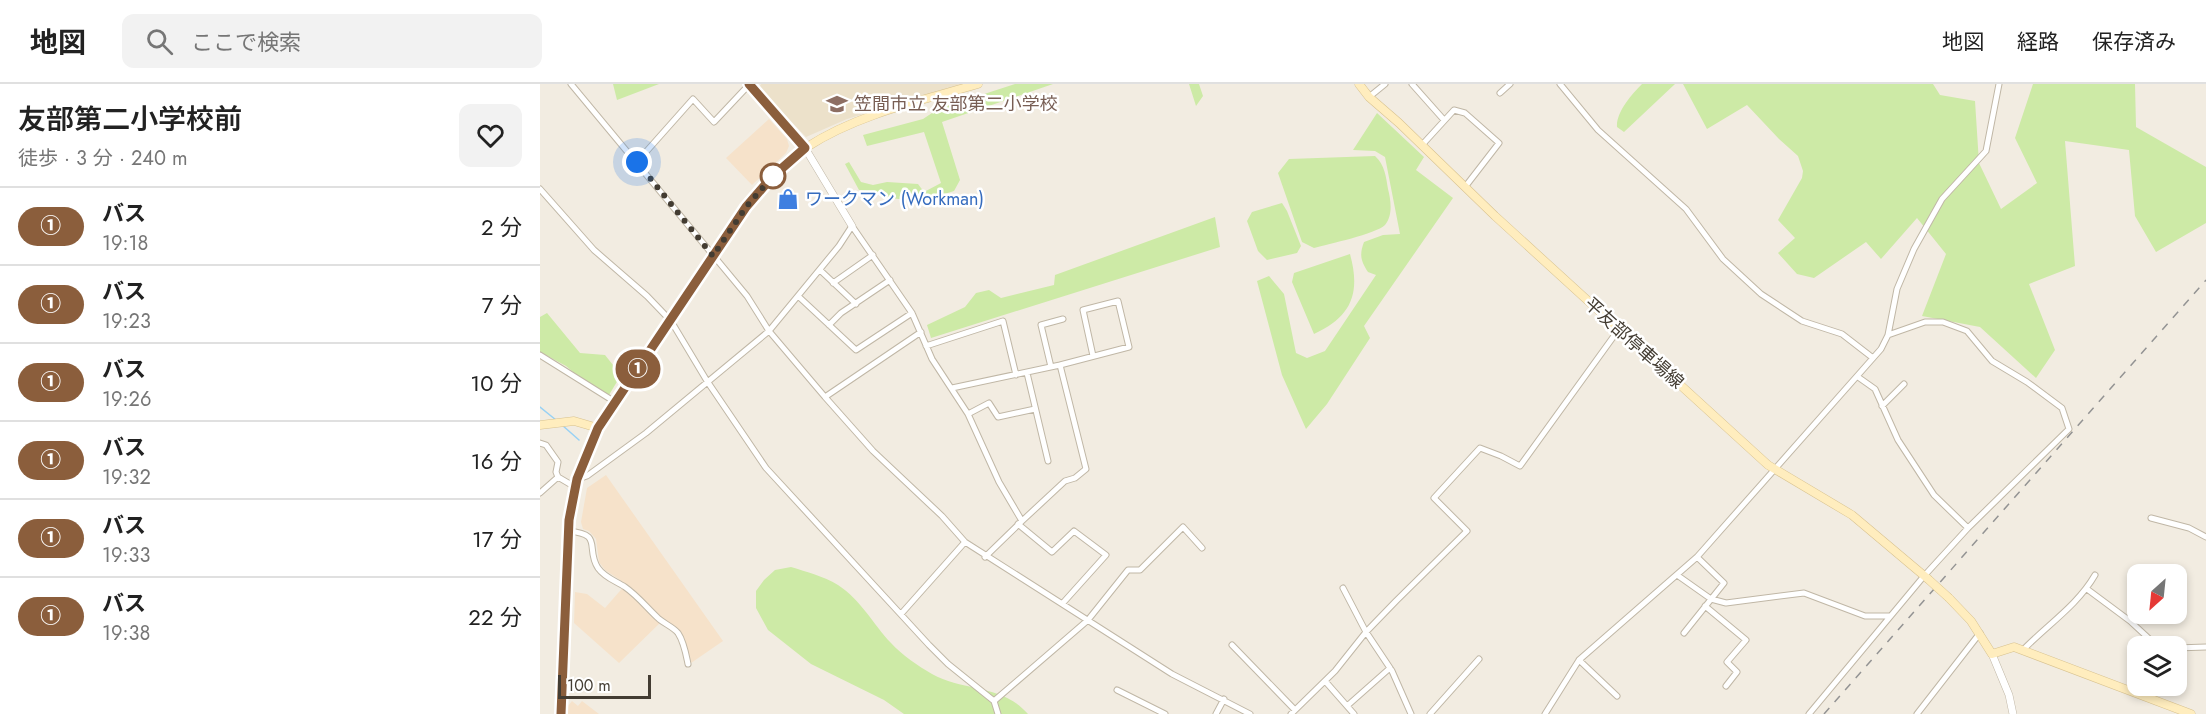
<!DOCTYPE html>
<html lang="ja">
<head>
<meta charset="utf-8">
<style>
  :root { --surface:#fff; --page:#f2f2f2; --text:#222; --muted:#767676; --line:#e0e0e0 }
  body { margin:0; font-family:Jost,"Noto Sans JP",sans-serif; background:var(--page); color:var(--text); height:100vh; display:flex; flex-direction:column; font-size:22px; white-space:nowrap }
  * { box-sizing:border-box; margin:0 }
  p { font-size:20px; color:var(--muted) }
  .icon { flex:none; width:33px; height:33px; fill:none; stroke:currentColor; stroke-width:2; stroke-linecap:round; stroke-linejoin:round }
  .map { position:relative; flex:1; overflow:hidden }
  .sheet { display:flex; flex-direction:column; background:var(--surface); width:540px }
  .sheet>* { flex:none }
  .badge { padding:0 12px; border-radius:20px; font-size:21px; line-height:39px }
  .needle { width:39px; rotate:207deg }
  .controls { position:absolute; left:1587px; top:480px; display:grid; gap:12px }
  .controls a { display:grid; place-items:center; width:60px; height:60px; border-radius:12px; background:var(--surface); box-shadow:0 3px 9px #0003; font-size:30px }
  .scale { position:absolute; left:18px; bottom:15px; width:93px; box-sizing:border-box; padding-left:6px; border:3px solid #433c32; border-top:0; font-size:16px; line-height:21px; white-space:nowrap; color:#433c32; -webkit-text-stroke:4px #fff; paint-order:stroke }
  .you { position:absolute; width:30px; height:30px; margin:-15px; border:4px solid #fff; border-radius:50%; background:#1a73e8; box-shadow:0 0 0 9px #1a73e833 }
  .map>.badge { position:absolute; translate:-50% -50%; box-shadow:0 0 0 3px #fff }
  .round { display:grid; place-items:center; flex:none; width:63px; height:63px; border-radius:12px; background:var(--page) }
  .summary { display:flex; align-items:center; justify-content:space-between; height:102px; padding:0 18px }
  h1 { font-size:28px; font-weight:600; line-height:45px }
  ul { padding:0; list-style:none }
  li { display:flex; align-items:center; gap:18px; height:78px; padding:0 18px; border-top:2px solid var(--line) }
  li div { flex:1 }
  li b { display:block; font-size:22px }
  li em { font-style:normal }
  li .badge { min-width:66px; font-weight:700; text-align:center }
  header { display:flex; align-items:center; gap:36px; box-sizing:border-box; height:84px; padding:0 30px; background:var(--surface); border-bottom:2px solid var(--line) }
  header strong { font-size:28px }
  nav { display:flex; gap:33px; margin-inline-start:auto; font-size:21px }
  .search { width:420px; height:54px; background:var(--page); display:flex; align-items:center; gap:15px; box-sizing:border-box; padding:0 21px; border-radius:12px; color:var(--muted); font-size:22px }
  main { display:flex; flex:1; min-height:0 }
  .map>svg:first-child { display:block }
</style>
</head>
<body>
<header>
<strong>地図</strong>
<div class="search"><svg class="icon" aria-label="search" viewBox="0 0 24 24"><circle cx="10" cy="10" r="6"/><path d="M15 15l6 6"/></svg>ここで検索</div>
<nav><a>地図</a><a>経路</a><a>保存済み</a></nav>
</header>
<main>
<section class="sheet">
<div class="summary"><div><h1>友部第二小学校前</h1><p>徒歩 · 3 分 · 240 m</p></div><a class="round"><svg class="icon" aria-label="heart" viewBox="0 0 24 24"><path d="M12 20l-8-8c-3-5 5-10 8-4 3-6 11-1 8 4z"/></svg></a></div>
<ul>
<li><span class="badge" style="background:#8b5e3c;color:#fff">①</span><div><b>バス</b><p>19:18</p></div><em>2 分</em></li>
<li><span class="badge" style="background:#8b5e3c;color:#fff">①</span><div><b>バス</b><p>19:23</p></div><em>7 分</em></li>
<li><span class="badge" style="background:#8b5e3c;color:#fff">①</span><div><b>バス</b><p>19:26</p></div><em>10 分</em></li>
<li><span class="badge" style="background:#8b5e3c;color:#fff">①</span><div><b>バス</b><p>19:32</p></div><em>16 分</em></li>
<li><span class="badge" style="background:#8b5e3c;color:#fff">①</span><div><b>バス</b><p>19:33</p></div><em>17 分</em></li>
<li><span class="badge" style="background:#8b5e3c;color:#fff">①</span><div><b>バス</b><p>19:38</p></div><em>22 分</em></li>
</ul>
</section>
<div class="map">
<svg width="1666" height="630" viewBox="0 0 1666 630">
  <rect width="100%" height="100%" fill="#f2ece1"/>
  <!-- commercial -->
  <path fill="#f6e2ca" d="M229 35 247 55 249 62 246 69 212 101 186 74Z
    M66 391 183 557 151 579 145 557 134 544 124 535 79 579 34 539 35 508 47 510 65 524 86 500 65 486 59 478 56 455 49 447 43 445 41 438 47 404Z
    M32 617 38 622 42 617 59 630H28V622Z"/>
  <!-- education -->
  <path fill="#ece1ca" d="M221 0H425L307 35 266 53 219 4Z"/>
  <!-- green -->
  <path fill="#cdeaa6" d="M73 0H119L77 16Z
    M475 0H513L402 38 420 96 414 107 379 118 345 113 342 109 319 106 305 80 309 78 321 98 333 101 347 98 378 100 384 108 401 99 384 48 327 62 323 51 383 35 398 25Z
    M649 0H659L663 12 656 22Z
    M1102 0H1135L1084 48 1077 43C1076 28 1092 10 1102 0Z
    M1143 0H1393L1400 11 1435 17 1439 79 1461 125 1497 99 1475 54 1493 0H1595L1596 43 1666 83V139L1616 168 1595 132 1589 66 1525 57 1535 182 1489 200 1515 266 1496 294 1440 243 1382 232 1406 170 1377 134 1341 175 1326 158 1274 194 1257 190 1238 169 1255 154 1238 136 1262 94 1263 87 1258 72 1239 55 1207 21 1167 45Z
    M837 29 884 73 876 86 913 114 824 242 830 254 787 320 766 345 742 291 717 197 729 192 744 210 756 269 767 274 785 267 836 191 828 188C821 177 819 171 824 158L843 151 860 150 845 73 835 67 813 66Z
    M835 72C845 81 846 93 848 105 851 117 853 131 845 141 836 150 788 160 774 164L762 158 738 89 749 75Z
    M742 119 747 127 761 162 757 169 727 176 718 167 707 137 712 128Z
    M675 133 680 163 391 254 387 241 425 223 436 209 449 206 461 214 514 201 515 191Z
    M810 170C821 210 811 233 774 250L752 198 754 189Z
    M7 229 40 269 65 271 81 291 66 316 26 282 0 268V233Z
    M251 483C267 488 283 492 298 501 321 516 333 540 351 559 362 571 378 582 392 590 424 608 462 600 488 630H364L344 616 271 580 228 546 216 524V507L224 496 235 486Z"/>
  <g fill="none" stroke-linecap="round" stroke-linejoin="round">
    <!-- stream -->
    <path stroke="#98d1f4" stroke-width="1.5" d="M0 323 16 336
      M22 341 39 356"/>
    <defs>
      <path id="minor" d="M31 0 207 212 229 247 285 313 333 367 402 432 425 458 632 590 710 630
        M872 0 904 36
        M1020 0 1058 46 1146 125 1183 175 1221 210 1262 237 1302 250 1333 274
        M960 9 970 0
        M829 13 845 0
        M882 61 914 26 925 29 959 59 925 103
        M97 78 153 15 174 38 206 4 212 1
        M0 105 54 166 107 212 131 237 167 297 226 384 389 561 408 580 454 617 458 630
        M280 186 316 220
        M293 199 333 171
        M258 212 316 266 372 229
        M289 241 301 229 350 196
        M386 262 463 237 476 291
        M0 271 75 318
        M520 281 589 263 578 217 543 226 553 272
        M511 283 501 241 523 235
        M487 289 508 377
        M1318 293 1335 305 1358 356 1394 411 1428 444
        M412 304 520 281 546 385 535 394 525 397 482 437
        M285 313 381 248
        M1342 322 1364 300
        M428 330 449 319 458 333 495 325
        M0 359 6 361 18 378 16 388 18 393
        M38 395 47 392 106 349 229 247 299 162 312 142 372 229 392 275 428 330 459 398 482 437 445 473
        M0 409 18 393 35 403
        M1611 434 1649 444 1666 453
        M478 440 512 468 534 447 566 471 522 520
        M28 447C64 450 45 464 58 484 65 494 76 497 85 503 98 512 107 524 119 535 125 540 133 543 138 549 144 558 146 570 148 580
        M1137 491 1171 515 1186 519 1264 509 1325 532H1349
        M803 504 826 548 852 587 871 630
        M1547 505 1590 537 1617 562
        M1165 522 1206 556 1187 578 1197 588 1186 602
        M361 530 425 458
        M1144 549 1184 499 1157 473
        M692 561 755 626
        M1636 564 1666 563
        M1483 566C1507 541 1537 522 1555 491
        M1039 576 1077 612
        M785 597 814 630
        M577 606 625 630
        M454 617 548 536 588 486H600L643 443 662 464
        M807 622 850 584
        M676 630 684 615
        M751 630 795 587 826 548 856 517 927 447 894 414 940 364 961 372 980 382 1079 245
        M890 630 939 575
        M1005 630 1039 576 1157 473 1341 265 1348 251 1357 205 1374 165 1402 115 1446 67 1459 0
        M1269 630 1384 492 1428 444 1529 345 1522 324 1487 298 1452 277 1427 247 1403 238H1385L1348 251
        M1377 630 1440 549"/>
      <path id="tertiary" d="M209 0 265 64 312 142
        M1452 570 1469 611 1473 630"/>
      <path id="secondary" d="M819 0 829 13 859 39 955 132 1228 381 1312 431 1388 495
        M0 341 34 337 58 344
        M1409 514 1431 537 1452 570 1474 563 1651 630
        M21 630 28 447C33 398 49 358 75 318 101 280 127 242 152 204 185 154 216 97 267 63 318 30 380 17 438 0"/>
    </defs>
    <!-- minor casing -->
    <use href="#minor" stroke="#c0b7a6" stroke-width="7"/>
    <!-- tertiary casing -->
    <use href="#tertiary" stroke="#c0b7a6" stroke-width="8"/>
    <!-- secondary casing -->
    <use href="#secondary" stroke="#d8c28f" stroke-width="9"/>
    <!-- minor -->
    <use href="#minor" stroke="#fff" stroke-width="5"/>
    <!-- tertiary -->
    <use href="#tertiary" stroke="#fff" stroke-width="7"/>
    <!-- secondary -->
    <use href="#secondary" stroke="#ffedbe" stroke-width="8"/>
    <!-- rail -->
    <path stroke="#939393" stroke-width="1.5" stroke-dasharray="8 8" stroke-linecap="butt" d="M1284 630 1666 196"/>
    <defs>
      <path id="secondary-bridge" d="M1388 495 1409 514"/>
    </defs>
    <!-- secondary-bridge casing -->
    <use href="#secondary-bridge" stroke="#d8c28f" stroke-width="9" stroke-linecap="butt"/>
    <!-- secondary-bridge -->
    <use href="#secondary-bridge" stroke="#ffedbe" stroke-width="8"/>
  </g>
  <g fill="none" stroke-linecap="round" stroke-linejoin="round">
    <defs>
      <path id="line" d="M21 630 29 436 37 395 58 344 206 123 232 93 265 64 209 0"/>
    </defs>
    <!-- line casing -->
    <use href="#line" stroke="#fff" stroke-width="14"/>
    <!-- line -->
    <use href="#line" stroke="#8b5e3c" stroke-width="9"/>
    <!-- walk -->
    <path stroke="#433c32" stroke-width="6" stroke-dasharray="0 10.8" d="M97 78 173 172 206 123 233 92"/>
  </g>
  <!-- icons -->
  <defs>
    <symbol id="school-bare" viewBox="-9 -9 18 18"><path d="M0-5L7-2L0 1L-7-2ZM-4 1L0 2.5L4 1V4Q0 6-4 4Z" fill="#8d6e63" stroke="#fff" stroke-width="2.5" paint-order="stroke"/></symbol>
    <symbol id="shop-bare" viewBox="-9 -9 18 18"><path d="M-5-2.5h2.3a2.7 3.5 0 0 1 5.4 0H5L5.5 6h-11ZM-1.5-2.5h3a1.5 2.3 0 0 0-3 0Z" fill="#3f7fe0" stroke="#fff" stroke-width="2.5" paint-order="stroke"/></symbol>
  </defs>
  <g fill-rule="evenodd">
    <use href="#school-bare" x="282" y="5" width="30" height="30"/>
    <use href="#shop-bare" x="233" y="100" width="30" height="30"/>
  </g>
  <!-- markers -->
  <circle fill="#fff" stroke="#8b5e3c" stroke-width="3" cx="233" cy="92" r="12"/>
  <g text-anchor="middle" stroke-width="5" stroke-linejoin="round" paint-order="stroke">
    <!-- education labels -->
    <g font-size="18" fill="#785e54" stroke="#fff" text-anchor="start">
      <text x="314" y="26">笠間市立 友部第二小学校</text>
    </g>
    <!-- shop labels -->
    <g font-size="18" fill="#366cbe" stroke="#fff" text-anchor="start">
      <text x="265" y="121">ワークマン (Workman)</text>
    </g>
    <!-- street labels -->
    <g font-size="18" fill="#433c32" stroke="#fff">
      <text transform="translate(1094 259) rotate(42)" y="6">平友部停車場線</text>
    </g>
  </g>
</svg>
<div class="controls">
<a><svg class="needle" viewBox="-14 -14 28 28"><path d="M0-13l5 13h-10z" fill="#e53935"/><path d="M0 13l5-13h-10z" fill="#767676"/></svg></a>
<a><svg class="icon" aria-label="layers" viewBox="0 0 24 24"><path d="M12 4l9 5-9 5-9-5zM3 14l9 5 9-5"/></svg></a>
</div>
<div class="scale">100 m</div>
<div class="you" style="left:97px;top:78px"></div>
<b class="badge" style="left:98px;top:285px;background:#8b5e3c;color:#fff">①</b>
</div>
</main>
</body>
</html>
